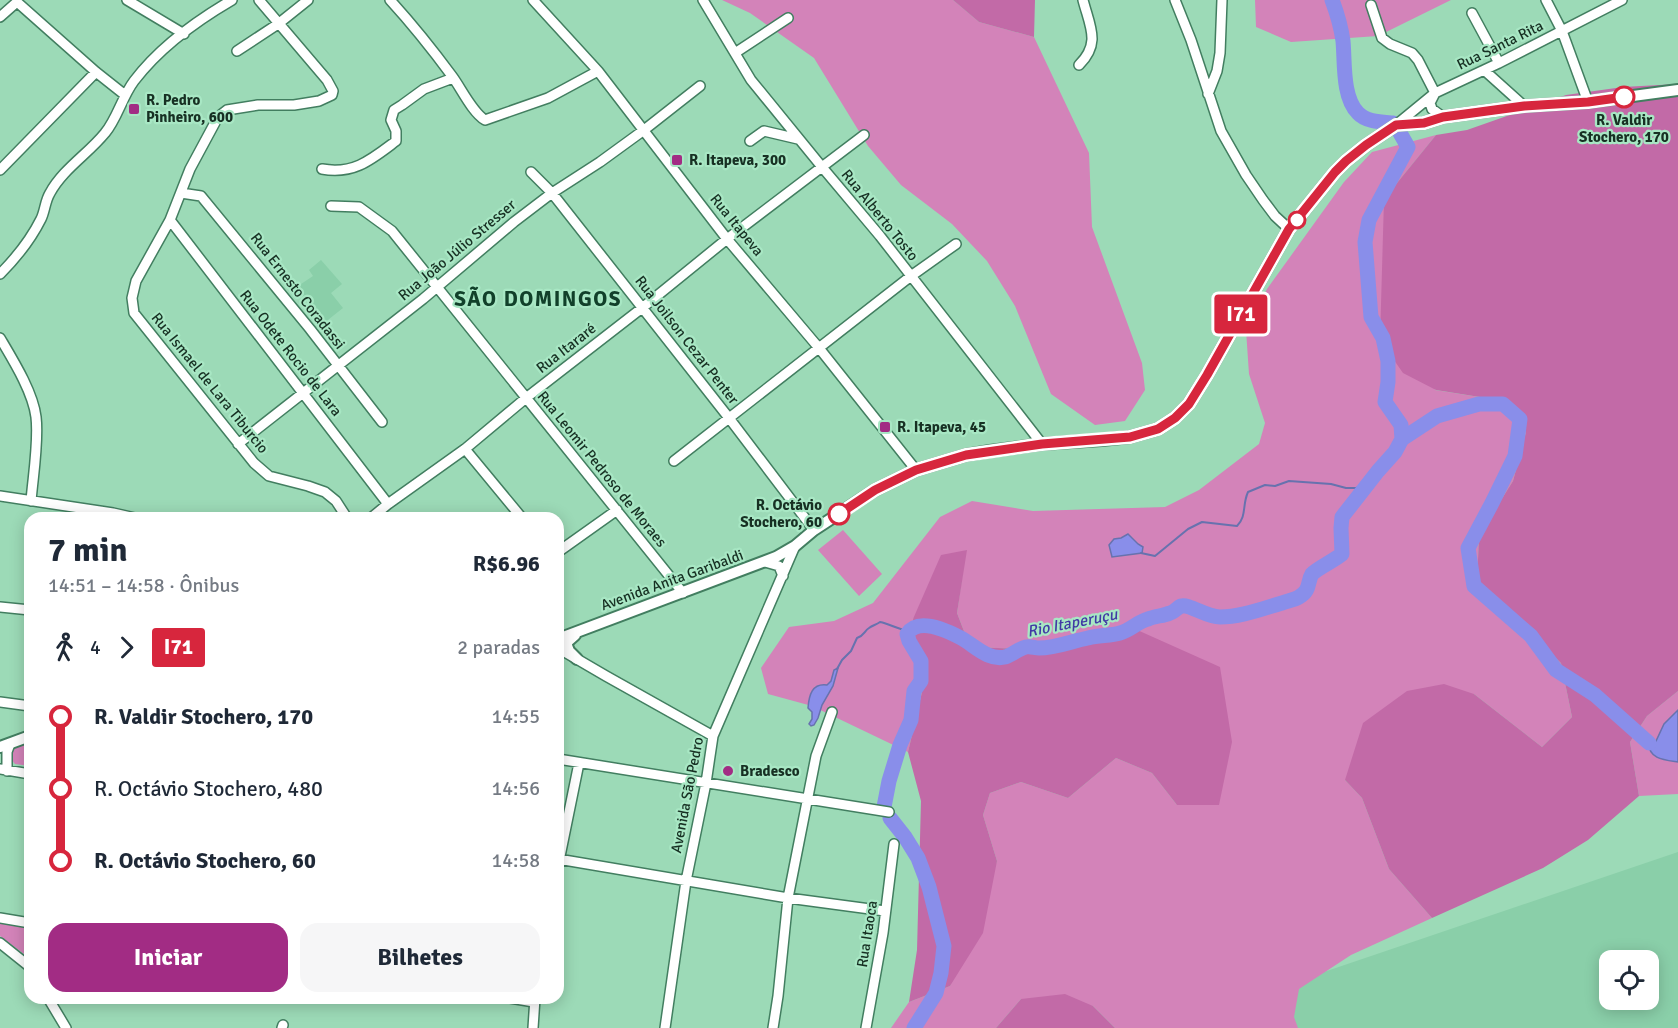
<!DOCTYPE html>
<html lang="pt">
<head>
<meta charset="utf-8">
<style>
  :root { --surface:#fff; --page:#f6f6f7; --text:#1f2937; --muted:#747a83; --accent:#a22c84 }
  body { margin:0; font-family:Signika,sans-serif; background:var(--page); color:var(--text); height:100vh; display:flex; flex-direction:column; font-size:22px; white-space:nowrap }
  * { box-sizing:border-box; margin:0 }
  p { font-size:20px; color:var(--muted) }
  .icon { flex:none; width:33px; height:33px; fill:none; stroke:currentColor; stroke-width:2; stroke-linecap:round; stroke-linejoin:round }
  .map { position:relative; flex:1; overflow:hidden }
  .details { position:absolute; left:24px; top:512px; width:540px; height:492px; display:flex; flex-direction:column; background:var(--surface); border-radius:18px; box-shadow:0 3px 15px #0003 }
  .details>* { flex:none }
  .badge { padding:0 12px; border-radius:4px; font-size:21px; line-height:39px }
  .tools { position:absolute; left:1599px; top:950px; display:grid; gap:12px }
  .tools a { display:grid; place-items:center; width:60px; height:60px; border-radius:12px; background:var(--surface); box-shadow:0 3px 15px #0003; font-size:30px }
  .map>.badge { position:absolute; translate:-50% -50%; box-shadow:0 0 0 3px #fff }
  .legs { display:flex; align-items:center; gap:9px; height:66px; padding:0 24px; font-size:20px }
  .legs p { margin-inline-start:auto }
  .overview { display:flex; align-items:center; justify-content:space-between; height:102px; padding:0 24px }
  h1 { font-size:33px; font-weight:800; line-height:45px }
  .primary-button { display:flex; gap:12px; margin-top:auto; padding:12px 24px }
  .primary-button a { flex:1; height:69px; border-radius:18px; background:var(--accent); color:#fff; font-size:24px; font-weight:800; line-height:69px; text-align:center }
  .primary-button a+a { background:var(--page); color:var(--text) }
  ul { padding:0 24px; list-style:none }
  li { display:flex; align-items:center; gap:21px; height:72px; font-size:22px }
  li i { display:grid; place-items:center; width:9px; height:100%; margin:0 8px; background:currentColor }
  li i::after { content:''; width:15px; height:15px; margin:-8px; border:4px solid; border-radius:50%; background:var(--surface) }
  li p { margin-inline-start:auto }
  li:first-child i { background:linear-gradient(#0000 50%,currentColor 0) }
  li:last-child i { background:linear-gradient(currentColor 50%,#0000 0) }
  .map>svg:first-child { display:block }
</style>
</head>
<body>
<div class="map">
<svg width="1678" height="1028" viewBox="0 0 1678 1028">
  <rect width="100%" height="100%" fill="#9cdab7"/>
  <!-- built -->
  <path fill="#8acfa9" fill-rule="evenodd" d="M321 260 342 284 331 293 343 308 324 323 295 288 313 276 309 270Z
    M1678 852V1028H1276L1262 993ZM1610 960H1648V999H1610Z"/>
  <!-- green -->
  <path fill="#d383b9" d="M722 0H953L979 22 1034 37 1089 153 1092 227 1142 363 1145 390 1125 421 1095 425 1051 394 1015 306 987 261 952 224 901 185 868 146 814 58 750 13Z
    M1255 0H1451L1378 36 1291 42 1256 27Z
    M1436 135 1384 199 1435 390 1511 402 1526 432 1513 481 1479 535 1477 583 1561 663 1572 717 1542 747 1474 694 1345 780 1362 798 1389 869 1432 918 1351 955 1299 989 1294 1017 1298 1028H1115L1093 1006 1021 999 996 1028H891L909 1002 950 986 997 861 983 815 990 793 1021 782 1068 798 1116 758 1152 773 1177 805 1113 628 1049 650 970 647 957 613 966 550 913 619 922 692 908 752 812 706 768 694 761 668 789 627 834 621 873 603 940 517 972 501 1033 511 1165 507 1199 490 1259 444 1265 423 1249 374 1246 330 1267 289 1344 182 1372 152Z
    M843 530 882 574 859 596 818 550Z
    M1678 691V794L1639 796 1630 742 1647 716Z
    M30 742V766L15 764 11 759 12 748Z
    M0 922 30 927V953L24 954 0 936Z"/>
  <!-- forest -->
  <path fill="#c26aa7" d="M953 0H1035L1034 37 979 22Z
    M1678 84V691L1647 716 1630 742 1639 796 1588 840 1543 868 1432 918 1389 869 1362 798 1345 780 1363 723 1407 691 1444 684 1474 694 1542 747 1572 717 1561 663 1477 584 1479 535 1513 481 1526 432 1511 402 1436 390 1403 373 1380 340 1384 199 1436 135 1467 130 1566 95 1623 87Z
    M967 550 957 613 970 647 1049 650 1113 627 1135 629 1220 667 1232 742 1219 805H1177L1152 773 1116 758 1068 798 1021 782 990 793 983 815 997 861 983 933 950 986 909 1002 917 950 921 801 908 752 922 692 913 619 941 555Z
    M1065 994 1093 1006 1115 1028H996L1021 999Z"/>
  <!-- water -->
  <path fill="#898eea" stroke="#6772ae" stroke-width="1.5" d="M1128 534 1138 544 1143 547 1142 553 1112 557 1109 545 1114 539 1121 538Z
    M838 668 833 686 822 705 818 718 814 725 811 726 809 724 812 719V712L808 708C809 695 812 683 827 685L831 681 834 670Z
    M1678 710V762C1665 760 1648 759 1649 743L1656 741 1664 724Z"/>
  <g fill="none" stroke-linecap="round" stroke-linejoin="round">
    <!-- stream -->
    <path stroke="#6772ae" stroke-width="2" d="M1141 553 1155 556 1188 529 1202 522 1237 526C1247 516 1242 505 1248 492L1265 485 1275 486 1289 481 1331 484 1346 488H1356L1367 485
      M837 669 842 660 851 651 857 638C865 635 864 631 869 628 873 625 876 625 880 622 890 624 899 630 909 631"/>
    <!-- river -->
    <path stroke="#898eea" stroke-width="15" d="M1332 0C1337 13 1341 27 1343 41 1345 62 1342 97 1358 113 1366 122 1382 122 1393 123
      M1402 439 1437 416 1479 404H1503L1520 419 1515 456 1492 503 1468 548 1474 586 1531 636 1556 670 1595 695 1649 743
      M884 807 889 781 900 745 911 720 914 691 921 681V661L909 641 907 634C918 617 946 630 961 638 974 645 988 661 1005 657 1012 655 1018 649 1026 647 1030 646 1035 648 1039 648 1056 648 1072 641 1088 638 1099 635 1110 636 1120 633 1131 630 1137 622 1148 619 1155 616 1163 616 1170 613 1174 612 1177 608 1181 606 1190 604 1206 617 1220 617 1241 617 1261 609 1282 603 1287 601 1294 600 1299 597 1311 590 1307 582 1312 574 1316 569 1335 560 1342 554L1341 528 1342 517 1378 471 1395 452 1402 439 1401 425 1385 402 1388 382V361L1383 338 1371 317 1365 242 1369 220 1408 147 1400 133
      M890 818 905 837 918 858 929 887 944 946 941 973 936 993 914 1028"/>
    <defs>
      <path id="minor" d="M127 0 184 34
        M259 0 327 80 333 91 332 95 319 101 294 105H258L227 110 218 117 190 169 170 220 136 281 132 298 134 313 254 463 269 476 308 486 325 492 336 501 347 518
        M390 0C412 24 432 49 452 76 461 88 472 112 485 120L548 98 598 71
        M533 0 598 71 727 239 819 348 916 470
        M703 0 751 80 822 167 880 236 1042 444
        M1175 0 1191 40 1221 131 1246 175 1263 200 1275 216 1289 229
        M1546 0 1562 31 1588 102
        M1371 5 1382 38 1390 44 1412 53 1418 60 1435 93 1430 103 1432 109 1443 117
        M1472 13 1499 63
        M0 17 17 2 96 72 125 95
        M237 51 278 24 308 0
        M735 53 788 18
        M1079 65C1101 43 1090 27 1083 0
        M1484 70 1524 106
        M1208 94 1217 71 1220 53 1222 0
        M1396 125 1435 93 1499 63 1622 0
        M750 141 764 131 798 139
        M322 169C354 175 372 159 396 141V131L391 120 394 110 402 105 424 89 453 78
        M0 170 96 72
        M531 172 552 193 729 418 814 530
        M181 193 201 196 310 329 382 422
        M331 206 359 207 392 231 683 593
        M170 220 388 504
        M0 274C16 258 31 239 41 219 45 211 45 201 50 193 63 169 88 154 105 133 117 119 122 97 134 81 159 48 196 21 232 0
        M0 338C13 360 33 392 36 417 39 441 33 476 31 501
        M238 444 423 299 514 222 552 193 600 162 644 130 700 86
        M465 449 522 518
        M674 461 911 276 956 244
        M0 496 113 513 135 518
        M371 518 388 504 465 449 526 398 642 308 727 239 864 135
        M558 552 617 510
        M765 562 779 566 783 576
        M0 607 30 610
        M558 648 606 676 713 736
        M0 702 30 706
        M558 759 889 812
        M0 769 30 774
        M7 771V752L10 744
        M558 859 788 898 885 911
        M558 866 579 763
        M0 918 30 923
        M0 943 30 967
        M48 998 66 1028
        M510 998 534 1002
        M282 1028 283 1025
        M533 1028 535 998
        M665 1028 686 881 706 783 713 736 795 546
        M773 1028 778 996 788 898 816 756 832 712
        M866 1028 883 933 894 844"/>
      <path id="major" d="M575 635 566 643 569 651 577 659
        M558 639 776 557 795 546 814 530 875 490 916 470 966 455 990 451 1042 444 1102 440 1130 437 1158 429 1175 418 1189 404 1207 375 1289 229 1335 172 1346 161 1366 145 1396 125 1424 123 1443 117 1524 106 1588 102 1678 90
        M0 747 30 736"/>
    </defs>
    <!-- minor casing -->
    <use href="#minor" stroke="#427e60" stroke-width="12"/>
    <!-- major casing -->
    <use href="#major" stroke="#427e60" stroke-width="14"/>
    <!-- minor -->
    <use href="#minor" stroke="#fff" stroke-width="9"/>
    <!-- major -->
    <use href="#major" stroke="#fff" stroke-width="10"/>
  </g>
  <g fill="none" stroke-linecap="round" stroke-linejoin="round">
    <defs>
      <path id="line-1" d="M839 514 875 490 916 470 966 455 1042 444 1130 437 1158 429 1175 418 1189 404 1207 375 1289 229 1335 172 1346 161 1366 145 1396 125 1424 123 1443 117 1524 106 1588 102 1624 97"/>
    </defs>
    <!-- line-1 casing -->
    <use href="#line-1" stroke="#fff" stroke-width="14"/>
    <!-- line-1 -->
    <use href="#line-1" stroke="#d7263d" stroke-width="9"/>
  </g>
  <!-- markers -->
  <g fill="#fff" stroke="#d7263d" stroke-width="3">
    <circle cx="1624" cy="97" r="10"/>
    <circle cx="1297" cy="220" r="8"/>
    <circle cx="839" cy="514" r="10"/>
  </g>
  <g fill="#a22c84" stroke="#a8e7c4" stroke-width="2">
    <rect x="128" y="103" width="12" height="12" rx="3"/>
    <rect x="671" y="154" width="12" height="12" rx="3"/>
    <rect x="879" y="421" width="12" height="12" rx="3"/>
    <circle cx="728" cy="771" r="6"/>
  </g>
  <g text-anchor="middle" stroke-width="4.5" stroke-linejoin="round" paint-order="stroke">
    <!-- street labels -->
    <g font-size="15" fill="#173023" stroke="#a8e7c4">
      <text transform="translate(1500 45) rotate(-26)" y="5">Rua Santa Rita</text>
      <text transform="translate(880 215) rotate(51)" y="5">Rua Alberto Tosto</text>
      <text transform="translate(737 225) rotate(51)" y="5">Rua Itapeva</text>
      <text transform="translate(457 250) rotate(-40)" y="5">Rua João Júlio Stresser</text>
      <text transform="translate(298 291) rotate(52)" y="5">Rua Ernesto Coradassi</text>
      <text transform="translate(687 340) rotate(52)" y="5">Rua Joilson Cezar Penter</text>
      <text transform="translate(566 348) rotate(-38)" y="5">Rua Itararé</text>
      <text transform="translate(291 353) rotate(52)" y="5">Rua Odete Rocio de Lara</text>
      <text transform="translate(210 383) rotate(51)" y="5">Rua Ismael de Lara Tiburcio</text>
      <text transform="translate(602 469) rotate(51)" y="5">Rua Leomir Pedroso de Moraes</text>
      <text transform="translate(672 580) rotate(-20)" y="5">Avenida Anita Garibaldi</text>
      <text transform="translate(687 795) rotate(-79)" y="5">Avenida São Pedro</text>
      <text transform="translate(867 934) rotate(-81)" y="5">Rua Itaoca</text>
    </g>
    <!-- poi labels -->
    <g font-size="15" font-weight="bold" fill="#173023" stroke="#a8e7c4" text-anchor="start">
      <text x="146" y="105">R. Pedro<tspan x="146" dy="17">Pinheiro, 600</tspan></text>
      <text x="689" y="165">R. Itapeva, 300</text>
      <text x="897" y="432">R. Itapeva, 45</text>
      <text x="740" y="776">Bradesco</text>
    </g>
    <!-- stop labels -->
    <g font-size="15" font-weight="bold" fill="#173023" stroke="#a8e7c4">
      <text x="1624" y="125">R. Valdir<tspan x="1624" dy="17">Stochero, 170</tspan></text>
      <text x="822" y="510" text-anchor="end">R. Octávio<tspan x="822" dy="17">Stochero, 60</tspan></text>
    </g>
    <!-- water labels -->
    <g font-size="16" font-style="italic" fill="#413aa4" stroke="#a8e7c4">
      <text transform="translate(1072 622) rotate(-11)" y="6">Rio Itaperuçu</text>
    </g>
    <!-- district labels -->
    <g font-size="21" font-weight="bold" letter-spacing="1.5" fill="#11402a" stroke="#a8e7c4">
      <text x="538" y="306">SÃO DOMINGOS</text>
    </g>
  </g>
</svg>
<div class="tools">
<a><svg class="icon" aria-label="locate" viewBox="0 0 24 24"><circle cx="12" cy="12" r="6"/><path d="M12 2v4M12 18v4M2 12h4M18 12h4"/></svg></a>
</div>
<b class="badge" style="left:1241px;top:314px;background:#d7263d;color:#fff">I71</b>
<section class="details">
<div class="overview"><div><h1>7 min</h1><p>14:51 – 14:58 · Ônibus</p></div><b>R$6.96</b></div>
<div class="legs"><svg class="icon" aria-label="walk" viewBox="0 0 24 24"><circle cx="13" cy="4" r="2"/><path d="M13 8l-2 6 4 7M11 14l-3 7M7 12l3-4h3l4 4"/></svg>4<svg class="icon" aria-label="forward" viewBox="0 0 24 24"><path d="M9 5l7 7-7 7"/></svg><b class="badge" style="background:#d7263d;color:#fff">I71</b><p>2 paradas</p></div>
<ul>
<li><i style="color:#d7263d"></i><b>R. Valdir Stochero, 170</b><p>14:55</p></li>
<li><i style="color:#d7263d"></i><span>R. Octávio Stochero, 480</span><p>14:56</p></li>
<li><i style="color:#d7263d"></i><b>R. Octávio Stochero, 60</b><p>14:58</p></li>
</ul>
<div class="primary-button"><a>Iniciar</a><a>Bilhetes</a></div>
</section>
</div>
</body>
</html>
